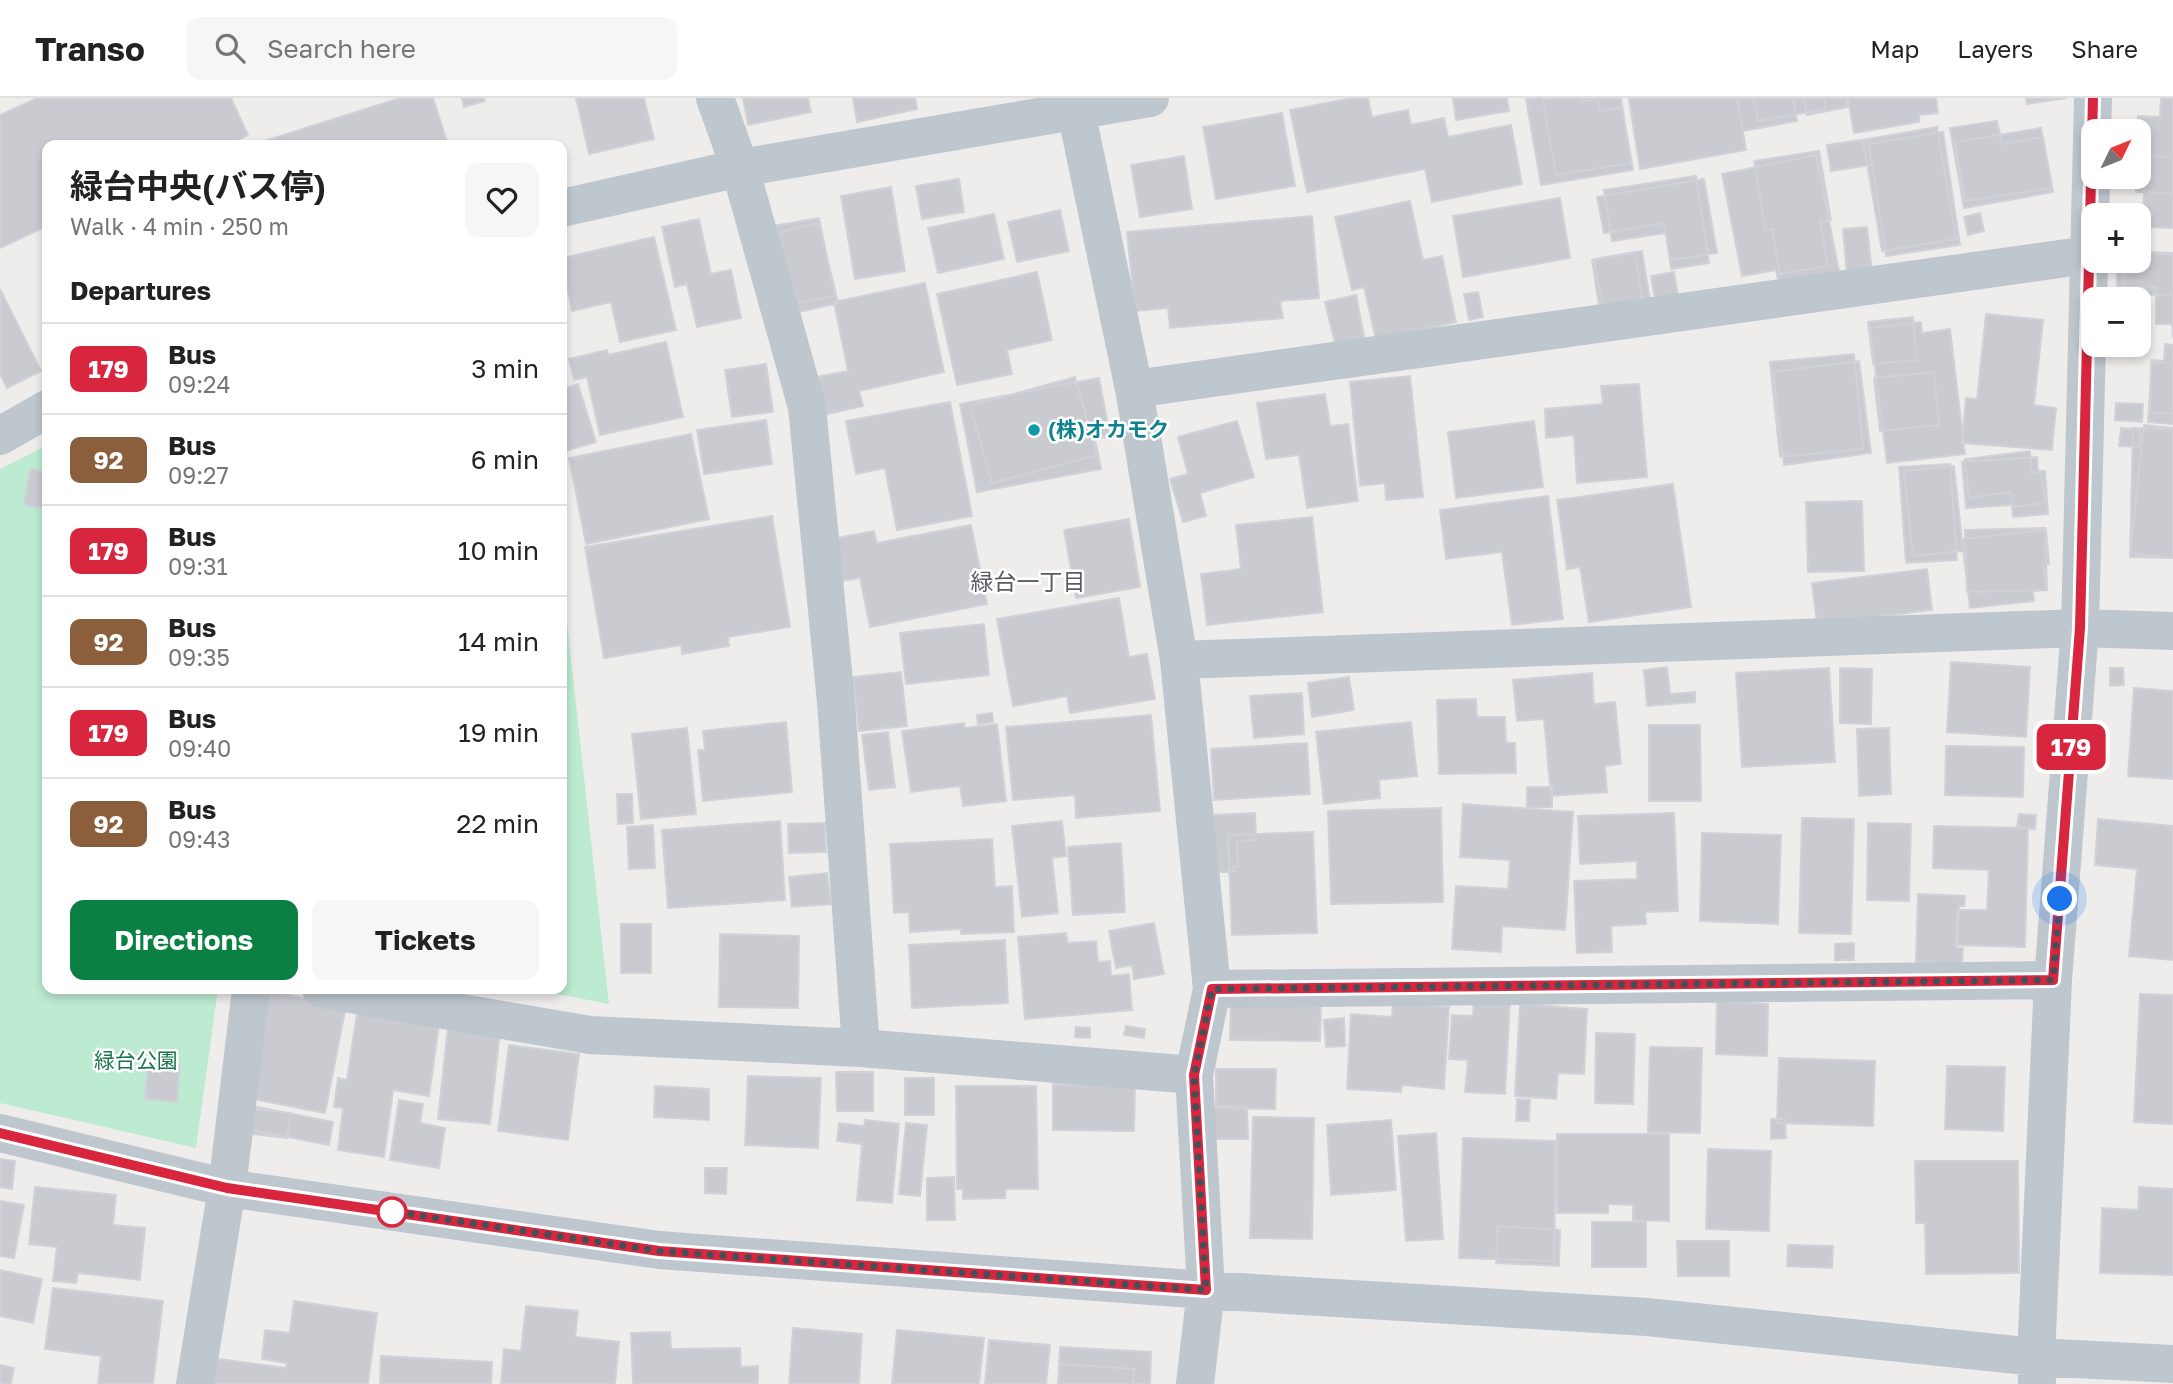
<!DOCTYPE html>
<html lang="en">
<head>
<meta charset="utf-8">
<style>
  :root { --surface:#fff; --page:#f6f6f6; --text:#222; --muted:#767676; --line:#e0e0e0; --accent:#0b8043 }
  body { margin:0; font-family:"Golos Text","Noto Sans JP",sans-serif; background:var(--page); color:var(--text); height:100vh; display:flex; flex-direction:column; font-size:26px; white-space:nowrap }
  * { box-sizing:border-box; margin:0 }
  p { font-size:23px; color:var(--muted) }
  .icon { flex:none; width:38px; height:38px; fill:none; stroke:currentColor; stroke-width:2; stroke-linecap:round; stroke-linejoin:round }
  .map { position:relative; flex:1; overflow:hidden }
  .side { position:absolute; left:42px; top:42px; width:525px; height:854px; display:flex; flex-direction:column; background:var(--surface); border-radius:14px; box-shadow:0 4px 10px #0003 }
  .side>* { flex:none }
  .badge { padding:0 14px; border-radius:10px; font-size:24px; line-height:46px }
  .needle { width:46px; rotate:47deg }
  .controls { position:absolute; left:2081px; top:21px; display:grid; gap:14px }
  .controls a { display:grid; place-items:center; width:70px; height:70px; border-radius:14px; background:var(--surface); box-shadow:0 4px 10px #0003; font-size:35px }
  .you { position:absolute; width:35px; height:35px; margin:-18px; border:5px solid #fff; border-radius:50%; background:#1a73e8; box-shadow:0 0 0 10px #1a73e833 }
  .map>.badge { position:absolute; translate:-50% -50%; box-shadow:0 0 0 4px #fff }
  h2 { padding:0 28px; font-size:26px; line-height:63px }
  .round { display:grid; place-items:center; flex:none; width:74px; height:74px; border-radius:14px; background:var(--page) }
  .summary { display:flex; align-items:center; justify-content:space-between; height:119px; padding:0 28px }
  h1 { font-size:33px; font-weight:700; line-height:52px }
  .primary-button { display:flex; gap:14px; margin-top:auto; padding:14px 28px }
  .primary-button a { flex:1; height:80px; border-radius:14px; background:var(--accent); color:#fff; font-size:28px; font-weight:700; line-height:80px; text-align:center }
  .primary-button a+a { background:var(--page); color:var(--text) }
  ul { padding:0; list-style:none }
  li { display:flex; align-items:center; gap:21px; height:91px; padding:0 28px; border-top:2px solid var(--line) }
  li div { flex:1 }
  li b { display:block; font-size:26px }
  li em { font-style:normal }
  li .badge { min-width:77px; font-weight:700; text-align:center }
  header { display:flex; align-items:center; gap:42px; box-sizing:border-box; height:98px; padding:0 35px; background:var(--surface); border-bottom:2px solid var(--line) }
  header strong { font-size:33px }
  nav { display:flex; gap:38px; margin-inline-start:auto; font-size:24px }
  .search { width:490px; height:63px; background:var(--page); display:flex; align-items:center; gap:18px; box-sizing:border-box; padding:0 24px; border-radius:14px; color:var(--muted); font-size:26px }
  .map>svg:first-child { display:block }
</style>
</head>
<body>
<header>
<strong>Transo</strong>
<div class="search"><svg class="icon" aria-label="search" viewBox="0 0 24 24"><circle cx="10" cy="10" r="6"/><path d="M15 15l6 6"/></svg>Search here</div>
<nav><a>Map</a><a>Layers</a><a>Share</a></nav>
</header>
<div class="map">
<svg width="2173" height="1286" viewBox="0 0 2173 1286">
  <rect width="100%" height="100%" fill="#efedec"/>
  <!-- green -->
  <path fill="#bcebd2" d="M47 347V891H218L196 1050 0 1005V371Z
    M562 479 609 906 531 891H562Z"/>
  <!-- building -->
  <path fill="#cacbd1" stroke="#d1d2d8" stroke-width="2" d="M37 0H231L248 37 226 47H47V128L0 150V17Z
    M400 0H433L448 47H259L258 45Z
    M462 0H484L485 3 464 9Z
    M576 0H644L654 41 589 56Z
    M743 0H808L811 14 748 27Z
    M853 0H915L917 11 857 24Z
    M1352 0H1368L1372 19 1408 12 1411 27 1444 20 1448 39 1511 27 1522 86 1432 104 1425 71 1307 94 1290 12Z
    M1453 0H1507L1509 13 1456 22Z
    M1534 0H1582V4L1598 1 1600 13 1622 9 1633 72 1541 87 1526 1Z
    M1552 0H1621L1631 65 1556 77 1543 2Z
    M1637 0H1737L1746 52 1640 71 1629 1Z
    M1737 0H1793L1797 23 1743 33Z
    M1754 0H1824L1826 11 1758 23Z
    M1804 0H1846L1848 9 1807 17Z
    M1848 0H1936L1938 15 1919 17V24L1854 35Z
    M2026 0H2066L2027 6Z
    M2161 0H2173V95L2136 94V79H2138V18L2160 19Z
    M1282 15 1295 88 1216 101 1203 29Z
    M1997 23 2002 46 2043 39 2053 94 1964 110 1950 30Z
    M1937 29 1956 141 1882 153 1863 42Z
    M2041 30 2052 90 1965 103 1955 44Z
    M1943 34 1960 147 1886 158 1869 46Z
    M1868 41 1871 67 1831 73 1827 47Z
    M1819 53 1831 122 1820 123 1828 168 1780 176 1772 131H1765L1754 63Z
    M1816 57 1839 173 1779 186 1776 172 1742 178 1722 76Z
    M1184 58 1192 111 1140 119 1131 67Z
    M2145 58 2173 59V130L2143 129Z
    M1696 78 1709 165 1671 171 1666 135 1612 143 1604 92Z
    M959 81 964 114 922 121 916 88Z
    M1704 81 1717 155 1670 162 1664 125 1604 135 1597 99Z
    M891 89 905 173 855 181 841 98Z
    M1560 100 1570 160 1463 179 1453 118Z
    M1410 103 1423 162 1442 158 1456 224 1376 242 1364 189 1352 192 1335 119Z
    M1060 112 1069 153 1017 164 1008 124Z
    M1980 115 1984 133 1968 137 1964 119Z
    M994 116 1004 161 938 175 928 130Z
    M1312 118 1319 200 1280 203 1283 220 1170 230 1168 210 1135 213 1127 134Z
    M819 120 835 198 787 207 773 128Z
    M699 121 711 176 731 172 741 220 697 229 687 186 675 189 662 129Z
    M819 125 838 205 795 215 777 135Z
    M1867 129 1872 174 1847 177 1843 131Z
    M654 139 676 232 620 244 611 204 572 213 562 160Z
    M1642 153 1650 202 1603 210 1594 161Z
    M2138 154 2173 155V197L2123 196 2124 163H2138Z
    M1635 155 1643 206 1600 213 1592 162Z
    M2138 156H2173V240L2172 226H2156V189H2117V163H2138Z
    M1037 174 1052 242 1007 252 1012 276 957 287 937 196Z
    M1674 174 1679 203 1656 207 1651 178Z
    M925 185 944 274 859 293 863 308 819 318 811 280 848 273 834 204Z
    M0 191 41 273 7 290 0 276Z
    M1478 194 1483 219 1469 222 1464 196Z
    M1356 197 1365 243 1336 250 1325 204Z
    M1986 216 2043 222 2034 307 2056 310 2052 352 1962 345 1966 300 1977 301Z
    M1913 219 1917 262 1873 266 1868 224Z
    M1921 224 1922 235 1950 231 1965 356 1887 365 1870 230Z
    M666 244 683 319 600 337 587 279 574 282 569 261 607 252 608 257Z
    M2165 246 2173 247V326L2148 324 2152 262 2164 263Z
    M1854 256 1863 351 1780 359 1770 264Z
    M1859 263 1871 355 1784 367 1773 274Z
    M2151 264 2173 265V315H2150Z
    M766 266 773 314 732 319 725 272Z
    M1934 274 1939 327 1880 333 1874 280Z
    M1410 278 1423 399 1386 402 1385 385 1360 388 1350 284Z
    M1075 279 1097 357 992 385 970 308Z
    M1099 280 1110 338 1095 341 1101 371 977 394 960 306Z
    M578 286 596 344 562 354V291Z
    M1639 286 1647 379 1577 385 1574 337 1546 340 1545 311 1603 306 1601 288Z
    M1325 296 1330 328 1348 326 1358 403 1307 410 1299 357 1266 361 1257 305Z
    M950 304 972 418 897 432 885 370 856 376 846 323Z
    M2116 305 2143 306 2142 324 2115 322Z
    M766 322 772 366 704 376 697 332Z
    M1237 323 1254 379 1200 395 1206 418 1183 424 1170 381 1188 376 1178 339Z
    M1534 323 1543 389 1456 400 1448 334Z
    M2144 327 2173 330V460L2130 455Z
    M2121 330 2140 332 2139 349 2119 348Z
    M2133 330 2173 331V460L2130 459Z
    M691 336 709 421 586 446 569 360Z
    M2030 353 2032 376 2041 374 2045 405 2013 409 2011 394 1969 400 1965 361Z
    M2037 359 2038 373H2045L2048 416 2013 419 2012 407 1966 410 1962 364Z
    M1950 366 1957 462 1906 465 1899 369Z
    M1954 368 1963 453 1913 458 1904 373Z
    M30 371 47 374V411L24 407Z
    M1673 386 1691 509 1589 524 1580 469 1567 471 1557 402Z
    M1548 398 1563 521 1512 527 1502 454 1446 461 1440 412Z
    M1862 403 1864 473 1808 474 1806 404Z
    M772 418 790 529 728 539 729 548 682 556 681 547 604 560 585 449Z
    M1312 419 1323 514 1207 527 1201 476 1241 471 1236 427Z
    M1129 421 1140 489 1076 500 1064 432Z
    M971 427 987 506 870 529 860 480 841 483 832 441 874 433 877 445Z
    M2045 430 2047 492 1967 494 1965 432Z
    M2046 432 2049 466H2043L2047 492 2033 493 2034 503 1970 510 1962 441Z
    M1927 471 1932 512 1817 526 1812 485Z
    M1119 500 1129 559 1147 556 1155 601 1070 615 1067 598 1013 608 997 521Z
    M984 526 989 577 906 586 900 535Z
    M1951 564 2030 569 2026 639 1947 634Z
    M1667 569 1670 596 1695 594V604L1647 608 1644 572Z
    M1829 570 1835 664 1742 669 1736 575Z
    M1840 570 1872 571 1871 626 1840 625Z
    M2110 570H2123L2124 587 2110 588Z
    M901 574 907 628 859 633 853 579Z
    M1592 575 1594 606 1615 604 1621 666 1605 668 1607 694 1551 698 1544 621 1517 623 1513 582Z
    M1349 579 1354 612 1312 619 1308 585Z
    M2134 590 2173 593V681L2128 678Z
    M1302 595 1304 636 1254 640 1250 598Z
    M1476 601 1477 619H1505L1506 645H1515L1516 675 1439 676 1437 602Z
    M992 615 993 624 978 626 977 617Z
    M1151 617 1160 713 1076 720 1075 697 1013 702 1006 629Z
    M786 624 792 694 703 703 698 652H705L703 633Z
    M1411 624 1417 678 1379 682 1380 700 1324 706 1316 634Z
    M964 625 965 630 997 626 1006 703 963 708 960 688 911 694 902 633Z
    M1649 627H1700L1701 703H1649Z
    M687 630 696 716 641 721 632 636Z
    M1889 630 1891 696 1859 698 1857 631Z
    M888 634 895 689 869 692 862 637Z
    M1307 645 1310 696 1214 702 1211 651Z
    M1946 648 2024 649 2023 699 1945 697Z
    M1527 689H1552V709H1527Z
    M617 696H632L633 725 618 726Z
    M1463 706 1573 714 1565 832 1502 828 1501 854 1452 851 1456 788 1508 791 1510 762 1460 759Z
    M1441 710 1443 804 1331 806 1328 713Z
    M1255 715 1256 742 1237 743 1238 769H1233L1234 774H1214L1211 717Z
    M1674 715 1678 813 1645 814 1646 826 1611 828 1612 854 1577 855 1574 783 1637 781V763L1580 766 1578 718Z
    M2019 716 2036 717 2035 731 2017 729Z
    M1802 720 1854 721 1851 836 1799 835Z
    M2098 721 2173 728V862L2129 858 2137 771 2095 767Z
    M780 723 785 802 668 810 662 732Z
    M1062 723 1066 758 1052 760 1058 815 1022 819 1012 728Z
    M825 725 826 754 789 755 788 726Z
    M1868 725 1911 726 1909 803 1867 802Z
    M653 727 655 770 629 771 627 729Z
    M1934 728 2028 730 2025 849 1956 847 1957 812H1987L1989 772 1933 770Z
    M1313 734 1317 835 1232 837 1228 737Z
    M1702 735 1781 737 1778 826 1700 823Z
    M992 741 995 789 1012 788 1014 834 961 836V831L910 834 909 814 894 815 890 746Z
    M1121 745 1125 814 1073 817 1068 749Z
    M827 775 831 806 792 809 789 779Z
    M1918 796 1965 798 1964 808H1959L1957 850H1963L1962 867 1916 864Z
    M1154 825 1164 876 1134 881 1132 867 1116 870 1109 833Z
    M621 826H651V875H621Z
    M1066 835 1068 845 1096 843 1098 864 1110 863 1111 878 1129 876 1132 912 1025 921 1018 839Z
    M720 836 799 838 798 910 719 909Z
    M1005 842 1008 905 912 910 909 847Z
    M1854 845V862H1835V846Z
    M267 893 346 908 325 1015 248 1000Z
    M2140 896 2173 897V1026L2134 1024Z
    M1231 900 1321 902 1320 943 1230 942Z
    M1474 901 1510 903 1505 996 1465 994 1468 962 1449 961 1452 917 1473 918Z
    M1717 904 1768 906 1767 958 1716 956Z
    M1393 905 1449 909 1444 991 1402 987 1401 994 1347 991 1351 916 1392 919Z
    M1520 906 1587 911 1584 976 1558 975 1556 1001 1515 998Z
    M357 915 439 927 429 998 393 992 384 1059 338 1052 343 1010 334 1009 338 980 347 982Z
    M1344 920 1345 948 1326 949 1324 922Z
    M448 928 500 933 490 1026 438 1021Z
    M1126 928 1145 931 1144 940 1124 937Z
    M1076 929 1090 930V940L1075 939Z
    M1596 935 1635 936 1633 1006 1595 1005Z
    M509 947 579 956 568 1042 498 1033Z
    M1650 949 1702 950 1700 1035 1648 1034Z
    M1779 960 1875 963 1873 1028 1777 1025Z
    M148 964 180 966 177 1004 145 1001Z
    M1947 968 2005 969 2003 1033 1945 1031Z
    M1216 971H1276L1275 1011 1216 1010Z
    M836 974H873V1013H837Z
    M748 978 821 980 818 1050 745 1047Z
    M905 980H934V1017H905Z
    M1053 986 1135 987 1134 1033 1053 1032Z
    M655 988 709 991V1022L654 1019Z
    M956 988H1036L1038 1091H1006L1005 1100 963 1101V1091H957Z
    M1517 1001 1530 1002 1529 1023H1516Z
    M399 1002 423 1006 420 1025 445 1030 439 1070 390 1062Z
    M253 1008 333 1024 329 1047 248 1031Z
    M1247 1008 1248 1041H1214L1213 1009Z
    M247 1010 290 1015 287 1040 244 1035Z
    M1253 1019 1314 1020 1312 1141 1250 1140Z
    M1771 1021H1785L1786 1040 1771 1041Z
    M865 1022 899 1026 892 1105 857 1102 862 1046 837 1043 839 1025 864 1028Z
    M1391 1022 1396 1092 1331 1097 1327 1027Z
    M906 1025 927 1027 920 1098 899 1096Z
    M1436 1035 1443 1141 1406 1143 1398 1038Z
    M1557 1036H1669V1123L1633 1122V1107L1608 1106V1115H1557Z
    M1463 1040 1556 1043 1554 1163 1459 1160Z
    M1708 1051 1771 1053 1769 1133 1706 1131Z
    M0 1061 15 1063 12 1091 0 1089Z
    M1915 1063H2018L2019 1175 1926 1176 1925 1125H1916Z
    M705 1070H727L726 1096 705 1095Z
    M954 1079 955 1122H927V1080Z
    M35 1089 116 1097 113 1127 145 1130 140 1182 78 1175 76 1185 53 1183 57 1149 29 1146Z
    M2139 1089 2173 1091V1177L2100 1175 2102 1110 2138 1112Z
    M0 1103 24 1107 14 1160 0 1158Z
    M1592 1124H1646V1169H1592Z
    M1498 1128 1560 1132 1559 1168 1496 1165Z
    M1677 1143H1729V1178H1678Z
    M1788 1147 1833 1148 1832 1170 1787 1168Z
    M0 1172 42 1181 33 1225 0 1218Z
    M53 1190 163 1203 153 1286H98L101 1258 45 1251Z
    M294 1203 377 1215 368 1286H208L211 1260 286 1270 287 1265 262 1261 265 1232 290 1235Z
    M526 1208 578 1213 575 1239 619 1244 615 1286H501L504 1251 521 1253Z
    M793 1230 862 1236 859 1286H789Z
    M897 1232 984 1240 979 1286H892Z
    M670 1234 671 1251 740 1250 741 1269 758 1268V1286H633L631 1235Z
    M989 1242 1050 1247 1046 1286H985Z
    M1060 1249 1151 1254 1150 1286H1058Z
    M381 1258 492 1264 491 1286H380Z
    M1060 1266 1134 1271 1133 1286H1058Z
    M0 1267 14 1270 11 1286H0Z"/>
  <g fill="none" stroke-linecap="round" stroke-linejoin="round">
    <!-- minor -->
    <path stroke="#bec6ce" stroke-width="38" d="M1076 13 1134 291 1179 562 1212 891 1194 977 1206 1192 1195 1286
      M562 110 740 70 1150 0
      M1134 291 2088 157
      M0 338 47 311
      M1179 562 2080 530 2173 533
      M321 891 590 937 861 950 836 604 807 309 740 70 715 0
      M1212 891 2053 882
      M861 950 1194 977
      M0 1035 227 1090 659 1152 1206 1192 1647 1219 2036 1259 2173 1266
      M195 1286 227 1090 251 891
      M2037 1286 2036 1259 2053 882 2080 530 2093 0"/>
  </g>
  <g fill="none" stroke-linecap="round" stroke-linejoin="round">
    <defs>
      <path id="line" d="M0 1035 227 1090 659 1153 1206 1192 1194 977 1212 891 2053 882 2080 530 2093 0"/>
    </defs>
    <!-- line casing -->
    <use href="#line" stroke="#fff" stroke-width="16"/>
    <!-- line -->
    <use href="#line" stroke="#d7263d" stroke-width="10"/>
    <!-- walk -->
    <path stroke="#464e58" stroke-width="7" stroke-dasharray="0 12.6" d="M392 1114 389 1113 659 1153 1206 1192 1194 977 1212 891 2053 882 2060 801"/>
  </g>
  <!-- markers -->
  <circle fill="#0f9aa8" stroke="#fff" stroke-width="2.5" cx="1034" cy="332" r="7"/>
  <circle fill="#fff" stroke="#d7263d" stroke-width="3.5" cx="392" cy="1114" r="14"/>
  <g text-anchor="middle" stroke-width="5" stroke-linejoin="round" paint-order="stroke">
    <!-- culture labels -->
    <g font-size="21" font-weight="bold" fill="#0d838f" stroke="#fff" text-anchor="start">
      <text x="1048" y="339">(株)オカモク</text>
    </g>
    <!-- park labels -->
    <g font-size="21" fill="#1c744f" stroke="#fff">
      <text x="136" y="970">緑台公園</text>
    </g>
    <!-- neighbourhood labels -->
    <g font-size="23" fill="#5a5c61" stroke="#fff">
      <text x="1028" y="492">緑台一丁目</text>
    </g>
  </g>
</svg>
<div class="controls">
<a><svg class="needle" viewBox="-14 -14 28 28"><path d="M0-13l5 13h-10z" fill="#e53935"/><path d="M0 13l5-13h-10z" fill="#767676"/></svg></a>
<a>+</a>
<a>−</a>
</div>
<div class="you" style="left:2060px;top:801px"></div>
<b class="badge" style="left:2071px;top:649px;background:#d7263d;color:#fff">179</b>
<section class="side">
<div class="summary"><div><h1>緑台中央(バス停)</h1><p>Walk · 4 min · 250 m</p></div><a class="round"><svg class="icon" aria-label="heart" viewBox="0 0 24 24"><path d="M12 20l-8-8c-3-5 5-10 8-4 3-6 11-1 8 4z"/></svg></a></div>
<h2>Departures</h2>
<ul>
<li><span class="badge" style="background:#d7263d;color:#fff">179</span><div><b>Bus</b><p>09:24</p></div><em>3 min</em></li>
<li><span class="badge" style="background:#8b5e3c;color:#fff">92</span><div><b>Bus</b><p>09:27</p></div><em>6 min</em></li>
<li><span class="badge" style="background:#d7263d;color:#fff">179</span><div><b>Bus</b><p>09:31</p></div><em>10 min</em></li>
<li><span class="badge" style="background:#8b5e3c;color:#fff">92</span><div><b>Bus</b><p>09:35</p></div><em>14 min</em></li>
<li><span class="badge" style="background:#d7263d;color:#fff">179</span><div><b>Bus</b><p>09:40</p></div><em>19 min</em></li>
<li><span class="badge" style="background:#8b5e3c;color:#fff">92</span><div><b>Bus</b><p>09:43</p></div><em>22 min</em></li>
</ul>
<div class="primary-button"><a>Directions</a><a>Tickets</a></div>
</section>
</div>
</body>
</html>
